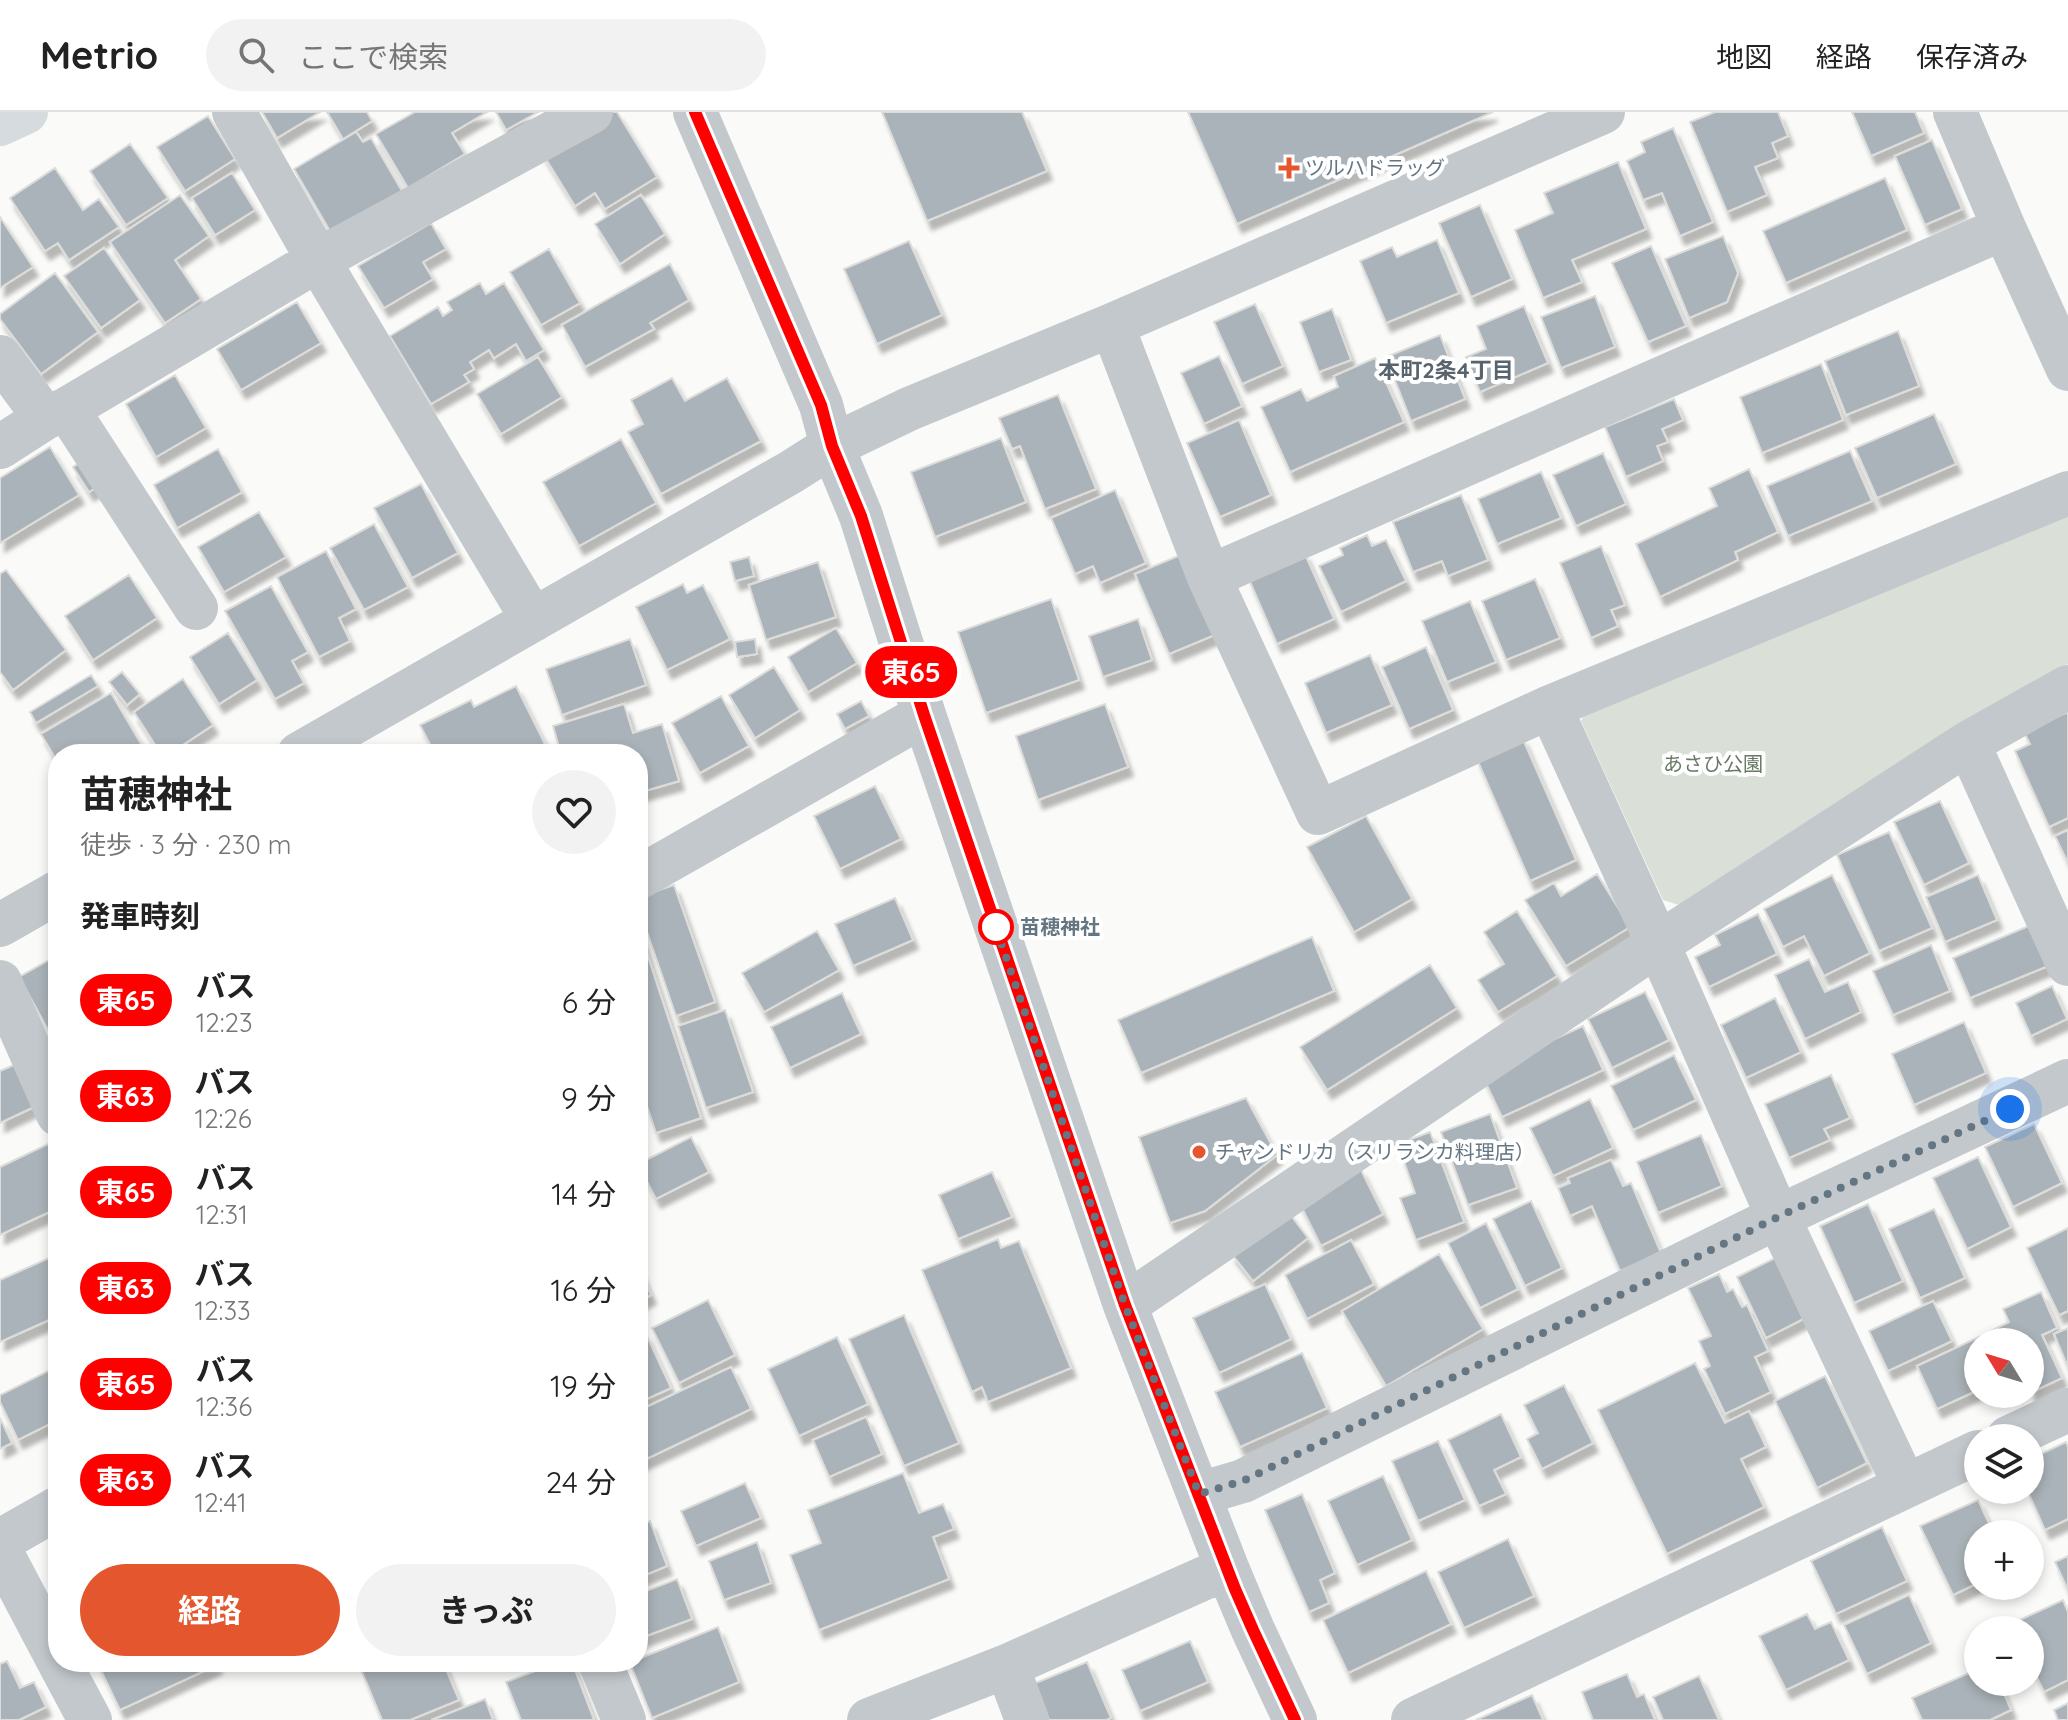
<!DOCTYPE html>
<html lang="ja">
<head>
<meta charset="utf-8">
<style>
  :root { --surface:#fff; --page:#f2f2f2; --text:#222; --muted:#767676; --line:#e0e0e0; --accent:#e4572e }
  body { margin:0; font-family:Quicksand,"Noto Sans JP",sans-serif; background:var(--page); color:var(--text); height:100vh; display:flex; flex-direction:column; font-size:30px; white-space:nowrap }
  * { box-sizing:border-box; margin:0 }
  p { font-size:26px; color:var(--muted) }
  .icon { flex:none; width:44px; height:44px; fill:none; stroke:currentColor; stroke-width:2; stroke-linecap:round; stroke-linejoin:round }
  .map { position:relative; flex:1; overflow:hidden }
  .side { position:absolute; left:48px; top:632px; width:600px; height:928px; display:flex; flex-direction:column; background:var(--surface); border-radius:32px; box-shadow:0 4px 12px #0003 }
  .side>* { flex:none }
  .badge { padding:0 16px; border-radius:26px; font-size:28px; line-height:52px }
  .needle { width:52px; rotate:308deg }
  .fabs { position:absolute; left:1964px; top:1216px; display:grid; gap:16px }
  .fabs a { display:grid; place-items:center; width:80px; height:80px; border-radius:50%; background:var(--surface); box-shadow:0 4px 12px #0003; font-size:40px }
  .you { position:absolute; width:40px; height:40px; margin:-20px; border:6px solid #fff; border-radius:50%; background:#1a73e8; box-shadow:0 0 0 12px #1a73e833 }
  .map>.badge { position:absolute; translate:-50% -50%; box-shadow:0 0 0 4px #fff }
  h2 { padding:0 32px; font-size:30px; line-height:72px }
  .round { display:grid; place-items:center; flex:none; width:84px; height:84px; border-radius:42px; background:var(--page) }
  .head { display:flex; align-items:center; justify-content:space-between; height:136px; padding:0 32px }
  h1 { font-size:38px; font-weight:700; line-height:60px }
  .action { display:flex; gap:16px; margin-top:auto; padding:16px 32px }
  .action a { flex:1; height:92px; border-radius:48px; background:var(--accent); color:#fff; font-size:32px; font-weight:700; line-height:92px; text-align:center }
  .action a+a { background:var(--page); color:var(--text) }
  ul { padding:0; list-style:none }
  li { display:flex; align-items:center; gap:24px; height:96px; padding:0 32px }
  li div { flex:1 }
  li b { display:block; font-size:30px }
  li em { font-style:normal }
  li .badge { min-width:88px; font-weight:700; text-align:center }
  header { display:flex; align-items:center; gap:48px; box-sizing:border-box; height:112px; padding:0 40px; background:var(--surface); border-bottom:2px solid var(--line) }
  header strong { font-size:38px }
  nav { display:flex; gap:44px; margin-inline-start:auto; font-size:28px }
  .search { width:560px; height:72px; background:var(--page); display:flex; align-items:center; gap:20px; box-sizing:border-box; padding:0 28px; border-radius:44px; color:var(--muted); font-size:30px }
  .map>svg:first-child { display:block }
</style>
</head>
<body>
<header>
<strong>Metrio</strong>
<div class="search"><svg class="icon" aria-label="search" viewBox="0 0 24 24"><circle cx="10" cy="10" r="6"/><path d="M15 15l6 6"/></svg>ここで検索</div>
<nav><a>地図</a><a>経路</a><a>保存済み</a></nav>
</header>
<div class="map">
<svg width="2068" height="1608" viewBox="0 0 2068 1608">
  <defs>
    <filter id="shadow"><feDropShadow dx="5" dy="9" stdDeviation="2" flood-color="#0004"/></filter>
  </defs>
  <rect width="100%" height="100%" fill="#fafaf8"/>
  <!-- green -->
  <path fill="#dadfd7" d="M2068 392V552L1679 793 1663 788 1581 609 1589 594Z"/>
  <!-- building -->
  <path fill="#aab3b9" stroke="#dcdcda" stroke-width="2" filter="url(#shadow)" d="M262 0H320L277 26Z
    M327 0H367L372 9 343 27Z
    M415 0H487L452 21 465 42 408 76 376 22Z
    M496 0H538L506 18Z
    M604 0H617L657 65 605 97 595 81 575 94 541 39Z
    M882 0H1022L1047 59 927 109Z
    M1188 0H1493L1237 112Z
    M1715 0H1778L1788 24 1772 31 1778 46 1755 55 1767 83 1727 100 1690 10Z
    M1852 0H1915L1924 21 1871 44Z
    M208 4 235 47 185 79 157 35Z
    M1673 16 1713 110 1680 124 1662 81 1643 88 1627 49 1645 40 1641 30Z
    M356 20 363 30 371 26 402 79 331 121 294 57Z
    M1932 28 1962 97 1925 113 1895 44Z
    M130 32 168 86 126 113 90 59Z
    M1618 50 1646 117 1572 148 1582 170 1543 186 1515 118 1553 101 1544 81Z
    M55 56 83 98 99 87 119 115 69 148 58 131 45 139 10 86Z
    M232 61 255 98 215 123 192 86Z
    M1885 66 1907 118 1786 171 1763 119Z
    M180 83 209 124 175 148 201 187 165 211 110 130Z
    M641 83 665 122 620 152 595 112Z
    M1480 93 1512 167 1471 185 1439 111Z
    M0 105 33 155 0 176Z
    M431 111 446 137 423 150 433 167 384 196 358 154Z
    M1723 124 1738 161 1727 190 1689 206 1665 147Z
    M1437 128 1459 181 1386 211 1360 149 1392 135 1397 145Z
    M909 129 942 203 877 232 844 157Z
    M1651 134 1686 214 1648 230 1612 151Z
    M104 136 140 188 101 216 64 164Z
    M549 137 580 191 541 213 510 160Z
    M670 152 689 188 650 211 654 217 585 255 562 213Z
    M55 161 98 220 41 262 0 207V202Z
    M480 171 486 182 504 171 544 238 526 249 516 232 494 246 489 238 470 250 474 257 464 263 469 270 431 292 390 224 438 195 443 204 452 198 447 190Z
    M1595 184 1615 235 1561 256 1541 205Z
    M297 190 321 231 241 278 217 237Z
    M1255 192 1283 254 1242 272 1214 210Z
    M1524 194 1548 251 1480 280 1466 245 1486 237 1477 214Z
    M1332 197 1351 248 1319 260 1300 210Z
    M1898 219 1919 274 1846 303 1825 249Z
    M1440 223 1465 287 1411 309 1386 245Z
    M1219 244 1242 294 1204 312 1181 261Z
    M538 245 562 285 501 322 477 282Z
    M1375 246 1404 310 1290 360 1261 295 1301 277 1307 289 1338 275 1334 264Z
    M1821 252 1843 308 1762 341 1740 285Z
    M175 263 206 316 156 345 126 292Z
    M672 266 685 289 727 266 761 329 661 382 628 320 643 312 631 288Z
    M1058 283 1096 377 1045 397 1020 334 1012 337 999 306Z
    M1674 287 1683 308 1662 317 1668 330 1657 334 1663 349 1626 365 1605 315Z
    M1934 302 1956 352 1877 386 1855 336Z
    M1239 308 1271 383 1220 405 1187 331Z
    M1001 326 1026 390 935 425 911 360Z
    M621 327 656 391 579 434 543 370Z
    M50 335 79 383 0 431V366Z
    M218 337 242 380 177 416 154 373Z
    M1850 339 1872 389 1788 424 1767 374Z
    M1603 341 1626 392 1576 414 1553 363Z
    M89 345 105 370 89 380 73 355Z
    M1749 357 1778 420 1735 440 1738 448 1660 485 1636 432 1717 394 1709 376Z
    M1541 360 1561 406 1497 432 1478 387Z
    M421 372 458 441 412 466 374 396Z
    M1115 378 1146 451 1100 471 1093 454 1075 462 1051 406Z
    M1461 383 1488 448 1448 464 1442 449 1413 460 1393 410Z
    M259 400 286 445 224 480 198 435Z
    M374 412 408 475 364 498 330 436Z
    M1367 423 1372 434 1386 428 1406 469 1341 500 1319 454 1343 443 1340 436Z
    M1601 434 1625 493 1611 498 1618 514 1591 526 1560 451Z
    M326 439 356 497 339 506 350 529 319 545 277 465Z
    M1304 440 1334 507 1277 532 1248 465Z
    M1183 442 1217 522 1169 542 1135 462Z
    M749 445 754 464 735 469 730 450Z
    M818 450 836 505 766 528 749 473Z
    M6 458 66 538 13 578 0 560V462Z
    M129 463 157 506 93 548 65 504Z
    M1535 467 1560 526 1506 548 1482 489Z
    M683 472 687 481 703 473 730 527 667 558 636 495Z
    M271 474 308 540 292 549 304 571 275 587 225 499Z
    M1051 487 1079 568 986 601 958 520Z
    M1470 489 1496 550 1447 570 1422 509Z
    M1138 507 1152 548 1103 565 1089 524Z
    M836 516 857 551 808 580 788 545Z
    M228 521 257 568 219 592 190 545Z
    M630 527 646 573 562 603 546 557Z
    M755 527 757 542 737 545 735 530Z
    M1426 535 1453 598 1409 617 1382 555Z
    M1370 543 1392 593 1326 621 1305 571Z
    M774 555 800 598 755 626 729 583Z
    M122 560 140 582 127 593 109 570Z
    M91 563 98 574 36 611 30 600Z
    M183 567 213 613 169 642H161L134 600Z
    M516 574 545 632 525 642H435L420 613 471 588 474 595Z
    M111 581 147 642H58V651L41 622Z
    M721 584 749 634 700 661 672 611Z
    M861 589 869 604 845 617 837 602Z
    M624 592 633 621 662 612 679 669 638 681V642H561L553 614Z
    M1105 592 1128 655 1038 688 1016 624Z
    M2068 600V706L2049 715 2015 639 2030 632 2024 620Z
    M1522 625 1576 748 1530 769 1476 645Z
    M875 674 901 727 840 757 814 704Z
    M1940 689 1969 751 1924 773 1894 710Z
    M1366 704 1412 787 1354 820 1307 735Z
    M2068 718V751L2055 724Z
    M1889 720 1932 816 1879 839 1837 743Z
    M1597 762 1630 815 1566 854 1525 788 1554 771 1561 784Z
    M1832 763 1870 841 1824 864 1804 824 1783 835 1764 797Z
    M1978 763 1997 808 1945 830 1926 785Z
    M674 773 715 890 676 904 638 794V785Z
    M895 786 913 828 853 854 835 812Z
    M1517 799 1557 864 1498 900 1478 868 1504 852 1484 820Z
    M1758 802 1777 842 1709 875 1695 845 1720 833 1715 823Z
    M2031 813 2048 854 1970 886 1953 846Z
    M638 814 701 1006 656 1021 638 967Z
    M817 819 839 858 764 900 742 861Z
    M1312 825 1334 879 1141 961 1118 908Z
    M1931 833 1950 879 1893 903 1873 859Z
    M58 843V936L19 865Z
    M1809 847 1825 880 1848 870 1861 900 1805 927 1775 863Z
    M1430 853 1457 896 1327 978 1300 935Z
    M2052 874 2067 907 2031 924 2016 891Z
    M1645 880 1669 928 1612 956 1588 907Z
    M842 881 861 922 790 956 771 915Z
    M1775 886 1801 940 1746 966 1721 913Z
    M725 898 753 980 706 996 678 914Z
    M1964 910 1986 961 1914 993 1892 942Z
    M1583 914 1603 958 1502 1005 1481 961Z
    M1674 943 1696 988 1633 1018 1611 974Z
    M14 953 34 995 0 1011V959Z
    M1831 963 1850 1006 1824 1017 1830 1028 1789 1046 1765 992Z
    M1246 986 1277 1043 1205 1099 1170 1111 1139 1025Z
    M1590 987 1613 1036 1553 1064 1530 1016Z
    M1490 1002 1517 1076 1468 1093 1441 1020Z
    M2034 1012 2062 1071 2013 1095 1985 1035Z
    M1430 1020 1464 1110 1416 1128 1400 1086 1415 1081 1398 1032Z
    M1701 1023 1722 1074 1658 1101 1637 1050Z
    M691 1025 709 1060 656 1087 638 1052Z
    M48 1032 58 1054V1096L0 1123V1055Z
    M1978 1045 2011 1115 1967 1137 1933 1066Z
    M1611 1048 1623 1074 1631 1071 1661 1141 1620 1159 1592 1094 1570 1104 1558 1076 1570 1071 1568 1066Z
    M1360 1056 1383 1102 1321 1134 1298 1088Z
    M992 1060 1012 1105 958 1127 939 1083Z
    M1531 1089 1562 1156 1525 1174 1493 1107Z
    M1868 1092 1903 1169 1854 1191 1820 1114Z
    M1286 1097 1308 1126 1253 1169 1231 1141Z
    M1934 1097 1965 1166 1920 1186 1889 1117Z
    M1486 1111 1518 1177 1480 1196 1448 1131Z
    M2068 1116V1199L2059 1203 2027 1136Z
    M998 1127 1001 1136 1019 1129 1071 1256 988 1290 982 1275 972 1280 922 1158Z
    M1351 1128 1374 1172 1307 1207 1285 1163Z
    M58 1142V1204L0 1230V1168Z
    M1439 1142 1483 1217 1386 1274 1342 1199Z
    M1779 1144 1809 1204 1766 1226 1737 1165Z
    M638 1155 651 1183 638 1190Z
    M1719 1162 1727 1180 1733 1177 1742 1195 1747 1193 1768 1239 1755 1245 1771 1280 1725 1302 1704 1257 1710 1254 1699 1229 1711 1224 1688 1176Z
    M1265 1172 1291 1227 1219 1261 1193 1206Z
    M2041 1180 2057 1216 2042 1223 2062 1266 2030 1281V1230H1994L1989 1220 2009 1210 2003 1197Z
    M708 1188 735 1243 679 1271 652 1216Z
    M1933 1189 1952 1229 1888 1259 1869 1219Z
    M904 1203 959 1331 904 1354 849 1227Z
    M2068 1216V1255L2054 1222Z
    M646 1222 671 1276 638 1291V1226Z
    M1981 1224 1984 1230H1978V1278L1937 1297 1917 1254Z
    M837 1225 868 1292 799 1324 768 1257Z
    M1302 1241 1327 1296 1240 1335 1215 1280Z
    M1695 1251 1725 1311 1749 1299 1766 1335 1741 1347 1764 1395 1667 1442 1598 1298Z
    M58 1254V1308L18 1328 0 1290V1283Z
    M731 1255 751 1297 638 1351V1299Z
    M1825 1264 1867 1351 1817 1376 1775 1289Z
    M1564 1273 1593 1331 1542 1357 1527 1327 1538 1321 1524 1293Z
    M1501 1302 1521 1345 1494 1358 1506 1382 1479 1394 1448 1328Z
    M866 1305 882 1342 829 1365 813 1328Z
    M0 1306 12 1331 0 1337Z
    M1438 1329 1465 1388 1418 1409 1392 1349Z
    M2066 1330 2068 1335V1407L2045 1418 2027 1378H2030V1347Z
    M903 1361 919 1401 943 1392 954 1417 933 1425 949 1467 819 1518 790 1443 821 1431 808 1398Z
    M1383 1364 1412 1428 1357 1453 1328 1389Z
    M745 1371 761 1406 696 1434 681 1399Z
    M1302 1382 1335 1461 1320 1468 1329 1491 1309 1500 1265 1398Z
    M1978 1388 1994 1422H1978V1471L1953 1483 1920 1414Z
    M650 1409 667 1454 638 1466V1414Z
    M1882 1415 1907 1469 1836 1502 1811 1449Z
    M1508 1427 1534 1484 1464 1516 1438 1460Z
    M757 1430 771 1471 724 1488 709 1449Z
    M2068 1444V1478L2055 1450Z
    M1426 1459 1451 1512 1348 1561 1323 1508Z
    M677 1467 692 1507 638 1527V1482Z
    M1909 1483 1931 1531 1867 1562 1844 1513Z
    M2063 1488 2068 1500V1568L2044 1580 2030 1551V1518H2014L2011 1512Z
    M1807 1502 1815 1517 1831 1510 1849 1548 1786 1578 1759 1524Z
    M718 1515 739 1570 652 1606 630 1551 638 1550V1547Z
    M1190 1529 1208 1570 1140 1599 1122 1558Z
    M7 1549 20 1576 34 1570 46 1595 19 1608H0V1552Z
    M97 1550H216L217 1553 120 1598Z
    M387 1550H443L459 1588 410 1608H382L362 1560Z
    M559 1550H572L594 1608H521L506 1570Z
    M1087 1550 1111 1606 1106 1608H1049L1033 1572Z
    M1978 1557V1570H1999L2011 1598 1990 1608H1922L1912 1586Z
    M1627 1562 1637 1585 1644 1582 1655 1608H1593L1582 1580Z
    M1699 1564 1719 1608H1663L1653 1585Z
    M1532 1583 1543 1608H1476Z
    M485 1587 493 1608H432Z
    M2068 1591V1608H2058L2054 1598Z"/>
  <g fill="none" stroke-linecap="round" stroke-linejoin="round">
    <!-- minor -->
    <path stroke="#c3c8cc" stroke-width="44" d="M234 0 318 148 533 508
      M695 0 821 293 832 334 861 404 924 603 1125 1193 1227 1456 1253 1518 1295 1608
      M1955 0 2004 116 2068 257
      M1112 213 1209 465 1318 701 1550 595 1658 832 1778 1105 1905 1374
      M0 245 45 306
      M67 297 196 496
      M0 335 45 306 67 297 318 148 591 0
      M1209 465 2004 116
      M1550 595 2068 381
      M1968 631 2068 852
      M299 642 791 360 832 334 909 297 1112 213 1603 0
      M638 766 924 603
      M0 813 58 780
      M0 870 58 1002
      M1125 1193 1658 832 1968 631 2068 575
      M2008 1326 2068 1298
      M1199 1382 1243 1369 1778 1105 2068 969
      M0 1429 58 1396
      M0 1438 58 1548
      M59 1550 90 1608
      M600 1550 624 1608
      M1007 1554 1027 1608
      M869 1608 1007 1554 1227 1456
      M1413 1608 1978 1340"/>
    <!-- major -->
    <path stroke="#d6dbdf" stroke-width="44" d="M0 12 26 0"/>
  </g>
  <g fill="none" stroke-linecap="round" stroke-linejoin="round">
    <defs>
      <path id="line" d="M695 0 821 293 832 334 861 404 924 603 1125 1193 1235 1477 1253 1518 1295 1608"/>
    </defs>
    <!-- line casing -->
    <use href="#line" stroke="#fff" stroke-width="18"/>
    <!-- line -->
    <use href="#line" stroke="#f00" stroke-width="12"/>
    <!-- walk -->
    <path stroke="#657683" stroke-width="8" stroke-dasharray="0 14.4" d="M996 815 994 810 1125 1193 1199 1382 1243 1369 1778 1105 2010 997"/>
  </g>
  <!-- markers -->
  <g fill="#e4572e" stroke="#fff" stroke-width="3">
    <path d="M1285 44h8v8h8v8h-8v8h-8v-8h-8v-8h8z"/>
    <circle cx="1199" cy="1040" r="8"/>
  </g>
  <circle fill="#fff" stroke="#f00" stroke-width="4" cx="996" cy="815" r="16"/>
  <g text-anchor="middle" stroke-width="8" stroke-linejoin="round" paint-order="stroke">
    <!-- poi labels -->
    <g font-size="20" fill="#657683" stroke="#fff" text-anchor="start">
      <text x="1305" y="63">ツルハドラッグ</text>
      <text x="1215" y="1047">チャンドリカ（スリランカ料理店）</text>
    </g>
    <!-- park labels -->
    <g font-size="20" fill="#687a64" stroke="#fff">
      <text x="1713" y="659">あさひ公園</text>
    </g>
    <!-- stop labels -->
    <g font-size="20" font-weight="bold" fill="#657683" stroke="#fff" text-anchor="start">
      <text x="1020" y="822">苗穂神社</text>
    </g>
    <!-- neighbourhood labels -->
    <g font-size="22" font-weight="bold" fill="#57646e" stroke="#fff">
      <text x="1446" y="266">本町2条4丁目</text>
    </g>
  </g>
</svg>
<div class="fabs">
<a><svg class="needle" viewBox="-14 -14 28 28"><path d="M0-13l5 13h-10z" fill="#e53935"/><path d="M0 13l5-13h-10z" fill="#767676"/></svg></a>
<a><svg class="icon" aria-label="layers" viewBox="0 0 24 24"><path d="M12 4l9 5-9 5-9-5zM3 14l9 5 9-5"/></svg></a>
<a>+</a>
<a>−</a>
</div>
<div class="you" style="left:2010px;top:997px"></div>
<b class="badge" style="left:911px;top:560px;background:#f00;color:#fff">東65</b>
<section class="side">
<div class="head"><div><h1>苗穂神社</h1><p>徒歩 · 3 分 · 230 m</p></div><a class="round"><svg class="icon" aria-label="heart" viewBox="0 0 24 24"><path d="M12 20l-8-8c-3-5 5-10 8-4 3-6 11-1 8 4z"/></svg></a></div>
<h2>発車時刻</h2>
<ul>
<li><span class="badge" style="background:#f00;color:#fff">東65</span><div><b>バス</b><p>12:23</p></div><em>6 分</em></li>
<li><span class="badge" style="background:#f00;color:#fff">東63</span><div><b>バス</b><p>12:26</p></div><em>9 分</em></li>
<li><span class="badge" style="background:#f00;color:#fff">東65</span><div><b>バス</b><p>12:31</p></div><em>14 分</em></li>
<li><span class="badge" style="background:#f00;color:#fff">東63</span><div><b>バス</b><p>12:33</p></div><em>16 分</em></li>
<li><span class="badge" style="background:#f00;color:#fff">東65</span><div><b>バス</b><p>12:36</p></div><em>19 分</em></li>
<li><span class="badge" style="background:#f00;color:#fff">東63</span><div><b>バス</b><p>12:41</p></div><em>24 分</em></li>
</ul>
<div class="action"><a>経路</a><a>きっぷ</a></div>
</section>
</div>
</body>
</html>
